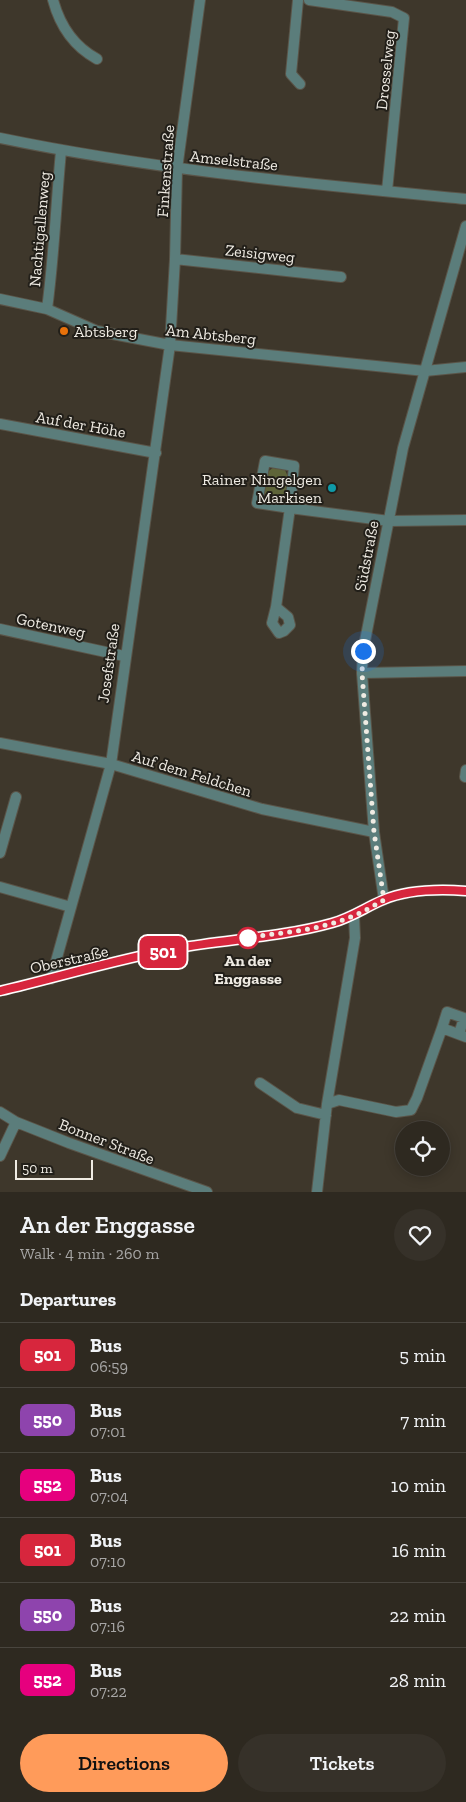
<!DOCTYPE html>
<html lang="en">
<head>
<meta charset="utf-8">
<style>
  :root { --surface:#2e2920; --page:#363129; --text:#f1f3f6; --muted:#a7a6a5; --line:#49453e; --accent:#ff9b5a }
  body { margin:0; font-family:"Zilla Slab",serif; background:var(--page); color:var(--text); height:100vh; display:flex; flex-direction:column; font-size:19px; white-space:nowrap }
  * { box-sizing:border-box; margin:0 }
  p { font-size:16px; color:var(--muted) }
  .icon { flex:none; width:28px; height:28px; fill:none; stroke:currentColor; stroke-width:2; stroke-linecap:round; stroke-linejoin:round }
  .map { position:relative; height:1192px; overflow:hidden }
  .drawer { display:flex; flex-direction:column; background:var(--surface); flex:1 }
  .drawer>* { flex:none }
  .badge { padding:0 10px; border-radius:8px; font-size:18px; line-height:32px }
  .buttons { position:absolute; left:395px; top:1121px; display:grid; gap:10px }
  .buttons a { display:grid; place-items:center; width:55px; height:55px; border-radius:50%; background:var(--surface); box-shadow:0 2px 12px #0003,0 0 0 1px var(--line); font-size:25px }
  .scale { position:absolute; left:15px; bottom:12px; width:78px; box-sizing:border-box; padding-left:5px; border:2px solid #efebe3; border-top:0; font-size:14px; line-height:18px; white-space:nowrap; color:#efebe3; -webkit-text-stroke:4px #221f19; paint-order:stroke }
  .you { position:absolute; width:25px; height:25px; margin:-12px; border:4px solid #fff; border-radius:50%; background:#1a73e8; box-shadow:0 0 0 8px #1a73e833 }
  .map>.badge { position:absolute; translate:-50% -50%; box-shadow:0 0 0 2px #fff }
  h2 { padding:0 20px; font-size:19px; line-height:45px }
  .round { display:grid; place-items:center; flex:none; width:52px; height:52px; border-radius:26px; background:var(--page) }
  .headline { display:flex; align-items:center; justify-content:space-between; height:85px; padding:0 20px }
  h1 { font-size:24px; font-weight:600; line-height:38px }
  .action { display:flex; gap:10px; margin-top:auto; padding:10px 20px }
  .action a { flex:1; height:58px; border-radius:30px; background:var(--accent); color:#111; font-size:20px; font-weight:600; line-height:58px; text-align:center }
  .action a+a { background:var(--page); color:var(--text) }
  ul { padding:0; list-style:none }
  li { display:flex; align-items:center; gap:15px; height:65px; padding:0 20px; border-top:1px solid var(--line) }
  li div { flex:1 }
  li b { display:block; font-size:19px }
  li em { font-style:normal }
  li .badge { min-width:55px; font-weight:700; text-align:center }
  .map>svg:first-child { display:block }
</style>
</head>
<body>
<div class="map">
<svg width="466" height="1192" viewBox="0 0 466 1192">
  <rect width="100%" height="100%" fill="#3e372b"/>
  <!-- green -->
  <path fill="#5e6439" d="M274 467 285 470 288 477 285 495 278 501 268 499 264 491 266 473Z"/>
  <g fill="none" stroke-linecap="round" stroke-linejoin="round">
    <defs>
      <path id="minor" d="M53 0C60 26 73 46 97 59
        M298 0 291 74 300 84
        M309 0 392 12 404 18 387 191
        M0 138C154 170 310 184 466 199
        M175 259 341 277
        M0 299 47 309 97 331 170 345 425 371 466 367
        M47 309C54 257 56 204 61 151
        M0 424 156 453
        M265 461 294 466 290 508 257 503Z
        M276 607 288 617 290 625 284 631 279 633 272 623 276 607 290 508 389 521 466 520
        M0 629 124 656
        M362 673 466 671
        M0 743 111 764 262 809 374 832
        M465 777 466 770
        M0 853 16 797
        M0 887 71 907
        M51 979 111 764 170 345 175 259 177 169 200 0
        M442 1028 447 1012 464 1018 459 1034
        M260 1083 297 1108 326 1115
        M327 1104 339 1100 396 1112 411 1110 417 1098 442 1028 466 1037
        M0 1112 16 1122 69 1143 207 1192
        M0 1156 16 1122
        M317 1192 327 1104 355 938 354 916"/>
      <path id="tertiary" d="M384 900 374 832 362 673 363 651 403 448 466 226
        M0 991C59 977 118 959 178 948 229 939 282 937 332 923 351 918 366 907 383 900 409 889 439 889 466 891"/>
    </defs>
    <!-- minor casing -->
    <use href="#minor" stroke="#5a5448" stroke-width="12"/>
    <!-- tertiary casing -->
    <use href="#tertiary" stroke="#5a5448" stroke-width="12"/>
    <!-- minor -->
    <use href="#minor" stroke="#5b7d7b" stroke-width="10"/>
    <!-- tertiary -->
    <use href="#tertiary" stroke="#5b7d7b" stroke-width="10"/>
  </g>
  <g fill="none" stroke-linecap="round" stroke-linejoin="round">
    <defs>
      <path id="line" d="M0 991C59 977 118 959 178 948 229 939 282 937 332 923 351 918 366 907 383 900 409 889 439 889 466 891"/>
    </defs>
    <!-- line casing -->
    <use href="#line" stroke="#fff" stroke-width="11"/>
    <!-- line -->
    <use href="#line" stroke="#d7263d" stroke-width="8"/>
    <!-- walk -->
    <path stroke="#efebe3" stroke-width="5" stroke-dasharray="0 9" d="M248 938H242C279 933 318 931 353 916 364 912 374 905 384 900L374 832 362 673 363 651"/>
  </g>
  <!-- markers -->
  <circle fill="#e8710a" stroke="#221f19" stroke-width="2" cx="64" cy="331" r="5"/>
  <circle fill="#0f9aa8" stroke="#221f19" stroke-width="2" cx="332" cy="488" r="5"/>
  <circle fill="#fff" stroke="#d7263d" stroke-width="2.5" cx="248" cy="938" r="10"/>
  <g text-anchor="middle" stroke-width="4" stroke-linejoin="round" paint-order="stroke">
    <!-- street labels -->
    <g font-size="16" fill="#efebe3" stroke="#221f19">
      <text transform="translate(385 70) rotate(-84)" y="6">Drosselweg</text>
      <text transform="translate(234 160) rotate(6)" y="6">Amselstraße</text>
      <text transform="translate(165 171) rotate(-86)" y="6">Finkenstraße</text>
      <text transform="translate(39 229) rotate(-85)" y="6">Nachtigallenweg</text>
      <text transform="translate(260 253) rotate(6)" y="6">Zeisigweg</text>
      <text transform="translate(211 334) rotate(6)" y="6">Am Abtsberg</text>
      <text transform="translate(81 424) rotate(10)" y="6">Auf der Höhe</text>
      <text transform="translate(366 556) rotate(-79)" y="6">Südstraße</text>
      <text transform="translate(51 625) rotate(12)" y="6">Gotenweg</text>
      <text transform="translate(108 663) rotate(-82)" y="6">Josefstraße</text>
      <text transform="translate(192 773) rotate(17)" y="6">Auf dem Feldchen</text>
      <text transform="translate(69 959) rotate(-13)" y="6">Oberstraße</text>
      <text transform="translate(107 1141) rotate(21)" y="6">Bonner Straße</text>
    </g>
    <!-- poi labels -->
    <g font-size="16" fill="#efebe3" stroke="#221f19" text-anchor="start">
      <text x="74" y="337">Abtsberg</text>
      <text x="322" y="485" text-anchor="end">Rainer Ningelgen<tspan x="322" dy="18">Markisen</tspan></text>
    </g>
    <!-- stop labels -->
    <g font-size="16" font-weight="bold" fill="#efebe3" stroke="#221f19">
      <text x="248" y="966">An der<tspan x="248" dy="18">Enggasse</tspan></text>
    </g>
  </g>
</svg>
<div class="buttons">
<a><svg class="icon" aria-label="locate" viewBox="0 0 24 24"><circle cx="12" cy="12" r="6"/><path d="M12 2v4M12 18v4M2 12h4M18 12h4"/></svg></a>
</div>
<div class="scale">50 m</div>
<div class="you" style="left:363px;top:651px"></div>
<b class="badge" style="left:163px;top:952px;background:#d7263d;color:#fff">501</b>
</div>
<section class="drawer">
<div class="headline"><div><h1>An der Enggasse</h1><p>Walk · 4 min · 260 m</p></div><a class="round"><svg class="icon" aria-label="heart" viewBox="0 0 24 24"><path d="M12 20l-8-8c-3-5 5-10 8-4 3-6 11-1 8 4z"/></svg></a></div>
<h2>Departures</h2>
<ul>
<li><span class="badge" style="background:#d7263d;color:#fff">501</span><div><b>Bus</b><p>06:59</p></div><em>5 min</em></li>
<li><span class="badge" style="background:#8e44ad;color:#fff">550</span><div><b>Bus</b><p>07:01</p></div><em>7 min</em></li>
<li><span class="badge" style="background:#e6007e;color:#fff">552</span><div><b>Bus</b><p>07:04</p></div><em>10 min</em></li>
<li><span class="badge" style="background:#d7263d;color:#fff">501</span><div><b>Bus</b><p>07:10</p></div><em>16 min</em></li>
<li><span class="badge" style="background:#8e44ad;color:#fff">550</span><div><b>Bus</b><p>07:16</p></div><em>22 min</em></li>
<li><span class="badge" style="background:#e6007e;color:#fff">552</span><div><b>Bus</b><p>07:22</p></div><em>28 min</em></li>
</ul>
<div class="action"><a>Directions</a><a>Tickets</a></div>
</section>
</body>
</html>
